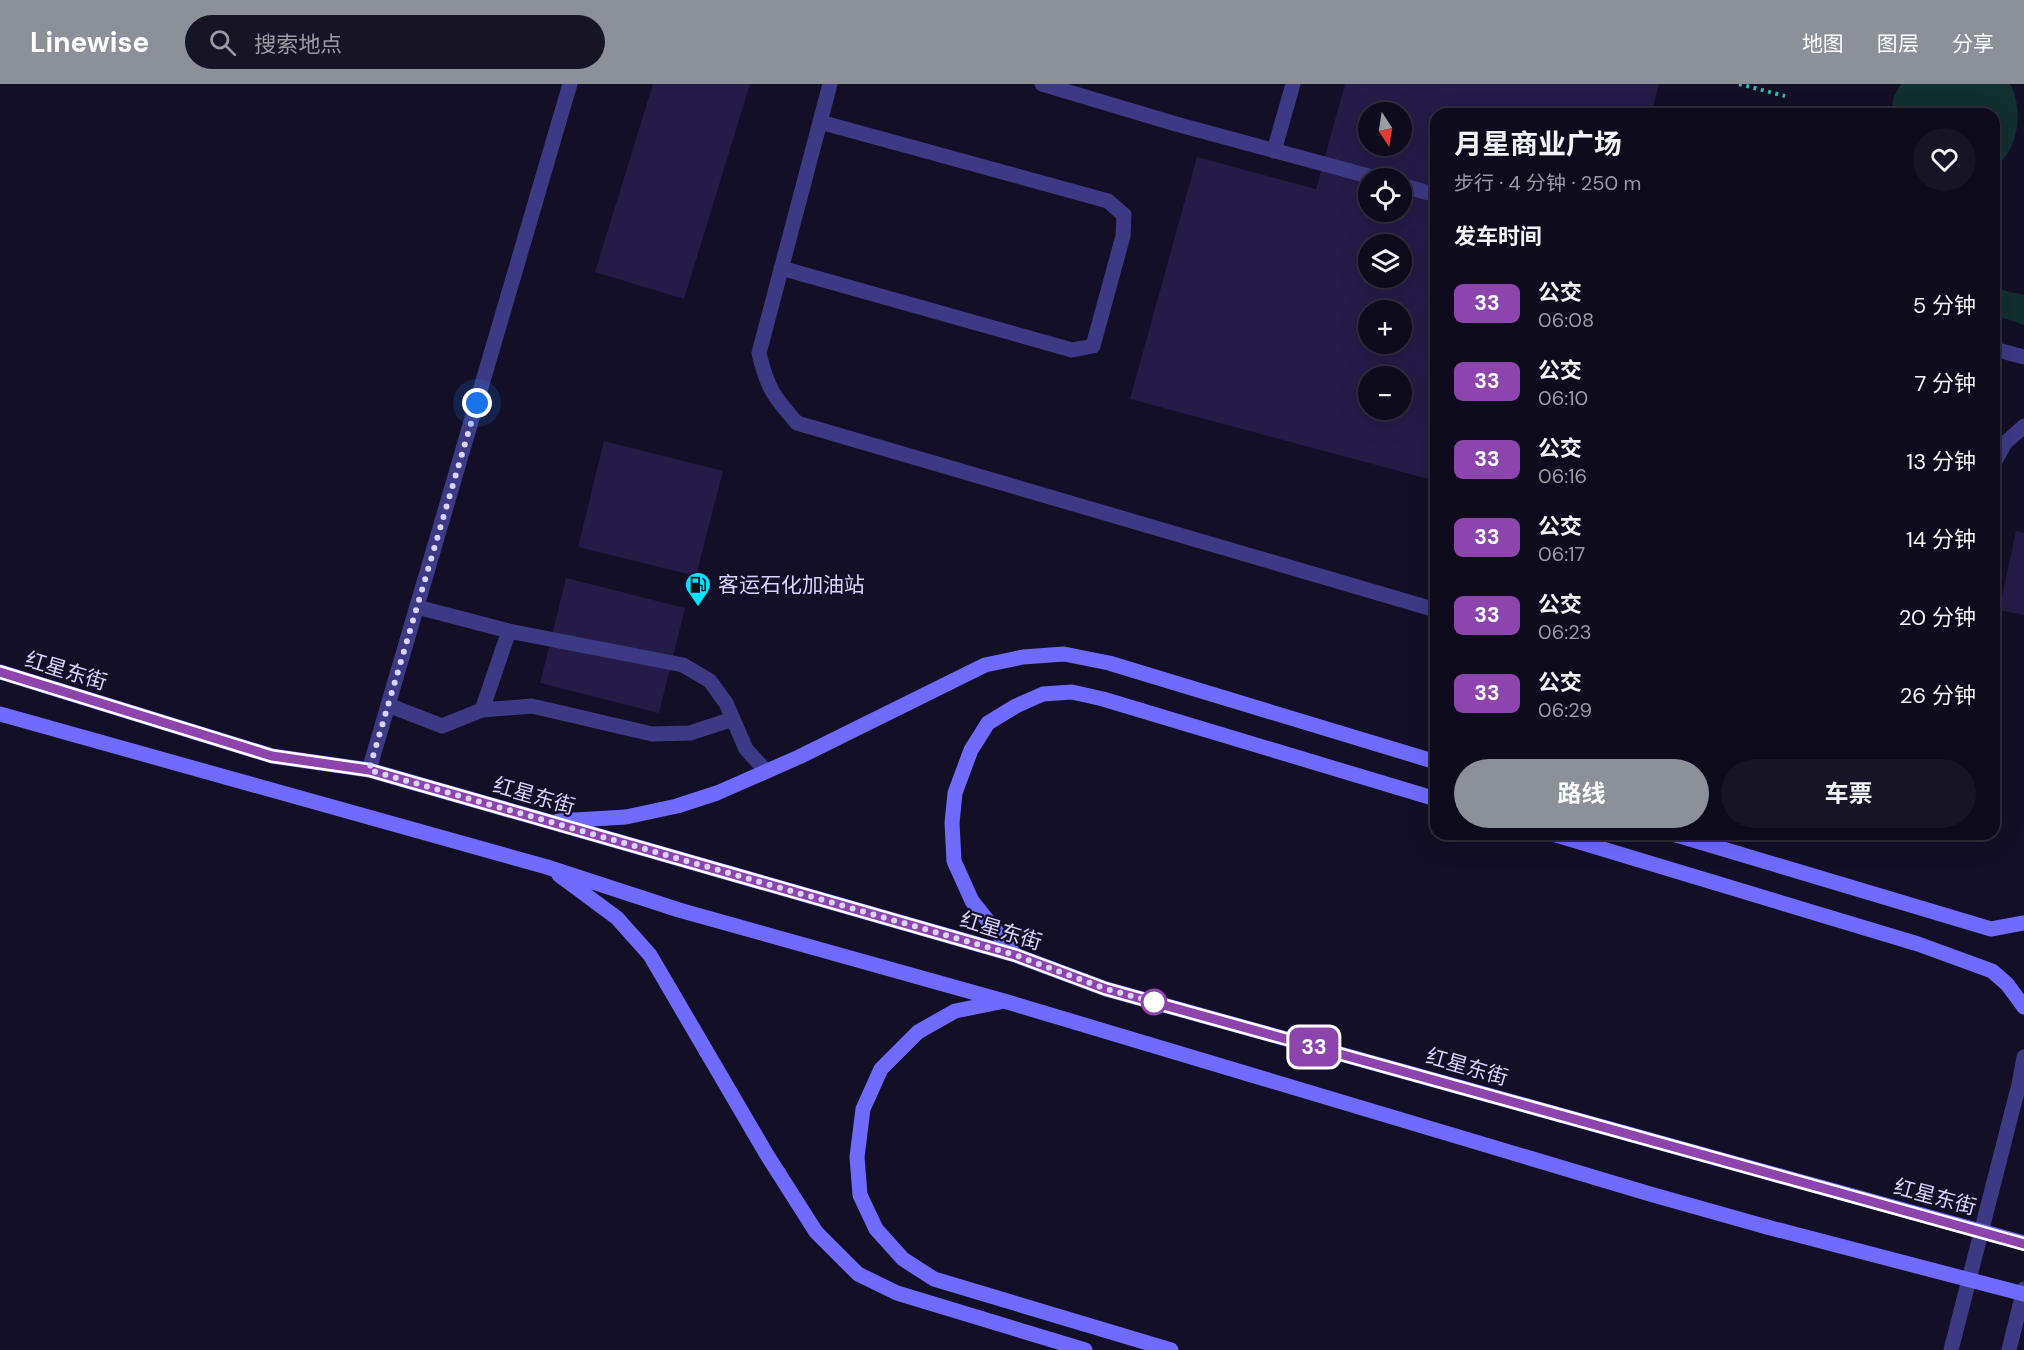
<!DOCTYPE html>
<html lang="zh">
<head>
<meta charset="utf-8">
<style>
  :root { --surface:#0e0b1c; --page:#171425; --text:#f1f3f6; --muted:#9b9ba3; --line:#2e2b3b; --accent:#8c9099 }
  body { margin:0; font-family:"DM Sans","Noto Sans SC",sans-serif; background:var(--page); color:var(--text); height:100vh; display:flex; flex-direction:column; font-size:22px; white-space:nowrap }
  * { box-sizing:border-box; margin:0 }
  p { font-size:20px; color:var(--muted) }
  .icon { flex:none; width:33px; height:33px; fill:none; stroke:currentColor; stroke-width:2; stroke-linecap:round; stroke-linejoin:round }
  .map { position:relative; flex:1; overflow:hidden }
  .side { position:absolute; left:1430px; top:24px; width:570px; height:732px; display:flex; flex-direction:column; background:var(--surface); border-radius:18px; box-shadow:0 6px 24px #0002,0 0 0 2px var(--line) }
  .side>* { flex:none }
  .badge { padding:0 12px; border-radius:9px; font-size:21px; line-height:39px }
  .needle { width:39px; rotate:168deg }
  .fabs { position:absolute; left:1358px; top:18px; display:grid; gap:12px }
  .fabs a { display:grid; place-items:center; width:54px; height:54px; border-radius:50%; background:var(--surface); box-shadow:0 6px 24px #0002,0 0 0 2px var(--line); font-size:30px }
  .you { position:absolute; width:30px; height:30px; margin:-15px; border:4px solid #fff; border-radius:50%; background:#1a73e8; box-shadow:0 0 0 9px #1a73e833 }
  .map>.badge { position:absolute; translate:-50% -50%; box-shadow:0 0 0 3px #fff }
  h2 { padding:0 24px; font-size:22px; line-height:54px }
  .round { display:grid; place-items:center; flex:none; width:63px; height:63px; border-radius:32px; background:var(--page) }
  .head { display:flex; align-items:center; justify-content:space-between; height:102px; padding:0 24px }
  h1 { font-size:28px; font-weight:700; line-height:45px }
  .cta { display:flex; gap:12px; margin-top:auto; padding:12px 24px }
  .cta a { flex:1; height:69px; border-radius:36px; background:var(--accent); color:#fff; font-size:24px; font-weight:700; line-height:69px; text-align:center }
  .cta a+a { background:var(--page); color:var(--text) }
  ul { padding:0; list-style:none }
  li { display:flex; align-items:center; gap:18px; height:78px; padding:0 24px }
  li div { flex:1 }
  li b { display:block; font-size:22px }
  li em { font-style:normal }
  li .badge { min-width:66px; font-weight:700; text-align:center }
  header { display:flex; align-items:center; gap:36px; box-sizing:border-box; height:84px; padding:0 30px; background:var(--accent); color:#fff }
  header strong { font-size:28px }
  nav { display:flex; gap:33px; margin-inline-start:auto; font-size:21px }
  .search { width:420px; height:54px; background:var(--page); display:flex; align-items:center; gap:15px; box-sizing:border-box; padding:0 21px; border-radius:33px; color:var(--muted); font-size:22px }
  .map>svg:first-child { display:block }
</style>
</head>
<body>
<header>
<strong>Linewise</strong>
<div class="search"><svg class="icon" aria-label="search" viewBox="0 0 24 24"><circle cx="10" cy="10" r="6"/><path d="M15 15l6 6"/></svg>搜索地点</div>
<nav><a>地图</a><a>图层</a><a>分享</a></nav>
</header>
<div class="map">
<svg width="2024" height="1266" viewBox="0 0 2024 1266">
  <rect width="100%" height="100%" fill="#130f26"/>
  <!-- green -->
  <path fill="#12302f" d="M1901 0H2010C2024 25 2019 67 1994 84V30H1891L1894 12Z
    M1994 204 2024 211V241L1994 231Z"/>
  <!-- building -->
  <path fill="#241b47" fill-rule="evenodd" d="M653 0H750L684 215 595 188Z
    M1345 0H1659L1651 30H1436V397L1130 315 1197 73 1316 105ZM1368 28H1401V62H1368ZM1368 94H1401V128H1368ZM1368 160H1401V194H1368ZM1368 226H1401V260H1368ZM1368 292H1401V326H1368Z
    M604 357 723 387 696 492 578 463Z
    M2016 447 2024 449V531L1999 526Z
    M566 494 685 524 659 629 540 599Z"/>
  <g fill="none" stroke-linecap="round" stroke-linejoin="round">
    <!-- path -->
    <path stroke="#2fb8b0" stroke-width="4" stroke-dasharray="3 4.5" stroke-linecap="butt" d="M1739 0 1785 12"/>
    <!-- service -->
    <path stroke="#3d3a85" stroke-width="15" d="M830 0 759 269C767 304 774 313 797 339L1436 526
      M1042 0 1176 40 1376 94
      M1274 67 1293 0
      M1401 101 1436 111
      M781 184 1072 266 1093 262 1123 152 1124 131 1108 117 820 38
      M1994 265 2024 273
      M1994 379 2005 359 2024 342
      M417 523 509 547 683 581 710 597 726 619 733 635
      M388 621 442 642 482 626 532 622 652 650 690 649 733 635 746 665 766 687
      M482 626 509 547"/>
    <!-- minor -->
    <path stroke="#3d3a85" stroke-width="15" d="M369 686 570 0"/>
    <!-- tertiary -->
    <path stroke="#3d3a85" stroke-width="15" d="M1951 1266 2019 1000 2024 973
      M2009 1266 2024 1205"/>
    <!-- secondary -->
    <path stroke="#6f6bff" stroke-width="15" d="M0 588 272 672 369 686 1015 871 1106 905 1780 1092
      M0 630 547 783 679 826 1004 917 1650 1110 1767 1143
      M558 737 626 733 677 722 717 709 799 673 985 581 1023 573 1064 570 1109 579 1436 678
      M1553 750 1918 860 1992 887 2007 900 2024 923
      M1673 750 1991 845 2024 839
      M559 791 617 834 650 871 767 1071 816 1148 858 1190 897 1209 1085 1266
      M1015 871 972 817 954 777 952 739 955 709 971 666 988 639 1016 622 1043 610 1072 608 1103 615 1436 715
      M1000 918 955 927 918 948 881 985 863 1025 857 1073 860 1111 876 1145 903 1175 934 1195 1171 1266"/>
    <!-- secondary-bridge -->
    <path stroke="#6f6bff" stroke-width="15" d="M1780 1092 2024 1159
      M1767 1143 2024 1210"/>
  </g>
  <g fill="none" stroke-linecap="round" stroke-linejoin="round">
    <defs>
      <path id="line" d="M0 588 272 672 369 686 1015 871 1106 905 2024 1160"/>
    </defs>
    <!-- line casing -->
    <use href="#line" stroke="#fff" stroke-width="14"/>
    <!-- line -->
    <use href="#line" stroke="#8e44ad" stroke-width="9"/>
    <!-- walk -->
    <path stroke="#d9d4ff" stroke-width="6" stroke-dasharray="0 10.8" d="M477 319 369 686 1015 871 1106 905 1154 918"/>
  </g>
  <!-- icons -->
  <defs>
    <symbol id="fuel-pin" viewBox="-11 -11 22 30"><path d="M0 17L-7.5 6A9.5 9.5 0 1 1 7.5 6Z" fill="#00e5ff" stroke="#130f26"/><path d="M-5.5-6h7V0h2V4h1.3V-2.5L3-4.5l.8-.8L6-3V5H2.5V1h-1V6h-7ZM-4.2-4.7v3.2H.2V-4.7Z" fill="#111"/></symbol>
  </defs>
  <g fill-rule="evenodd">
    <use href="#fuel-pin" x="683" y="486" width="30" height="40"/>
  </g>
  <!-- markers -->
  <circle fill="#fff" stroke="#8e44ad" stroke-width="3" cx="1154" cy="918" r="12"/>
  <g text-anchor="middle" stroke-width="4.5" stroke-linejoin="round" paint-order="stroke">
    <!-- poi labels -->
    <g font-size="21" fill="#d9d4ff" stroke="#130f26" text-anchor="start">
      <text x="718" y="508">客运石化加油站</text>
    </g>
    <!-- street labels -->
    <g font-size="21" fill="#d9d4ff" stroke="#130f26">
      <text transform="translate(66 587) rotate(17)" y="7">红星东街</text>
      <text transform="translate(534 712) rotate(16)" y="7">红星东街</text>
      <text transform="translate(1001 847) rotate(17)" y="7">红星东街</text>
      <text transform="translate(1467 983) rotate(16)" y="7">红星东街</text>
      <text transform="translate(1935 1113) rotate(15)" y="7">红星东街</text>
    </g>
  </g>
</svg>
<div class="fabs">
<a><svg class="needle" viewBox="-14 -14 28 28"><path d="M0-13l5 13h-10z" fill="#e53935"/><path d="M0 13l5-13h-10z" fill="#9b9ba3"/></svg></a>
<a><svg class="icon" aria-label="locate" viewBox="0 0 24 24"><circle cx="12" cy="12" r="6"/><path d="M12 2v4M12 18v4M2 12h4M18 12h4"/></svg></a>
<a><svg class="icon" aria-label="layers" viewBox="0 0 24 24"><path d="M12 4l9 5-9 5-9-5zM3 14l9 5 9-5"/></svg></a>
<a>+</a>
<a>−</a>
</div>
<div class="you" style="left:477px;top:319px"></div>
<b class="badge" style="left:1314px;top:963px;background:#8e44ad;color:#fff">33</b>
<section class="side">
<div class="head"><div><h1>月星商业广场</h1><p>步行 · 4 分钟 · 250 m</p></div><a class="round"><svg class="icon" aria-label="heart" viewBox="0 0 24 24"><path d="M12 20l-8-8c-3-5 5-10 8-4 3-6 11-1 8 4z"/></svg></a></div>
<h2>发车时间</h2>
<ul>
<li><span class="badge" style="background:#8e44ad;color:#fff">33</span><div><b>公交</b><p>06:08</p></div><em>5 分钟</em></li>
<li><span class="badge" style="background:#8e44ad;color:#fff">33</span><div><b>公交</b><p>06:10</p></div><em>7 分钟</em></li>
<li><span class="badge" style="background:#8e44ad;color:#fff">33</span><div><b>公交</b><p>06:16</p></div><em>13 分钟</em></li>
<li><span class="badge" style="background:#8e44ad;color:#fff">33</span><div><b>公交</b><p>06:17</p></div><em>14 分钟</em></li>
<li><span class="badge" style="background:#8e44ad;color:#fff">33</span><div><b>公交</b><p>06:23</p></div><em>20 分钟</em></li>
<li><span class="badge" style="background:#8e44ad;color:#fff">33</span><div><b>公交</b><p>06:29</p></div><em>26 分钟</em></li>
</ul>
<div class="cta"><a>路线</a><a>车票</a></div>
</section>
</div>
</body>
</html>
